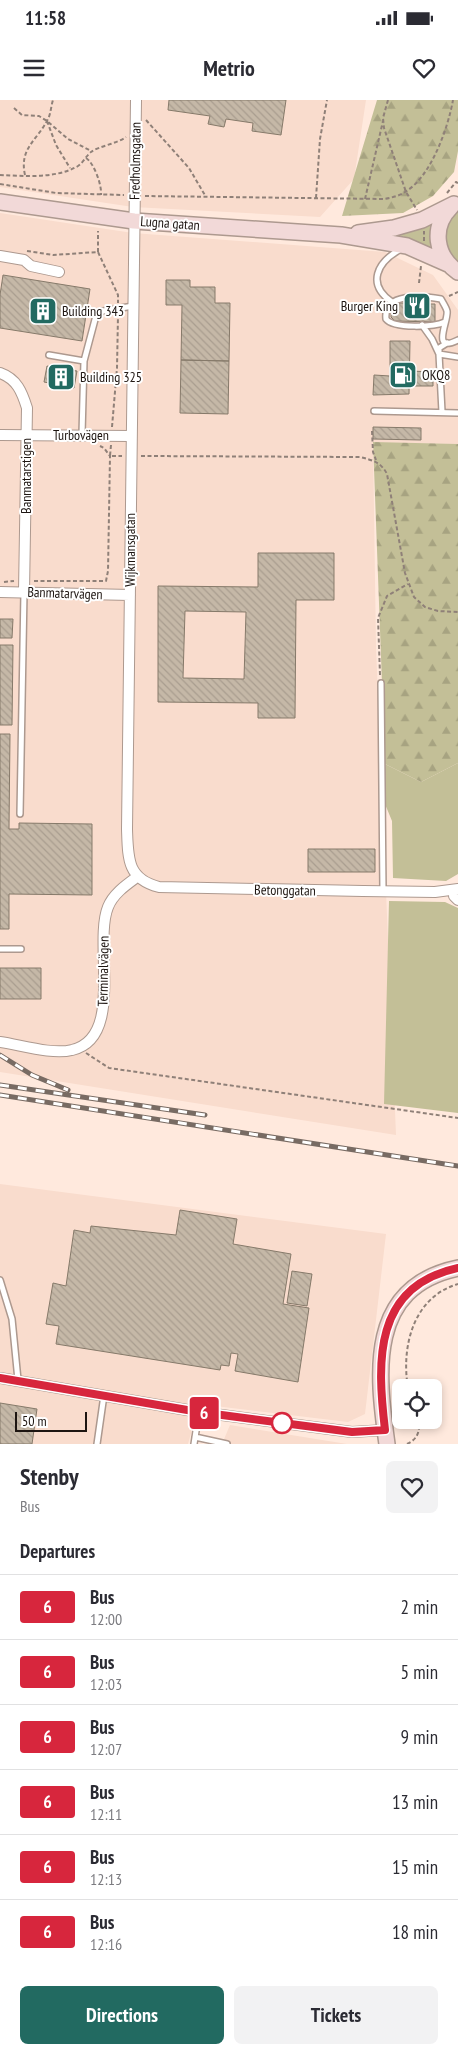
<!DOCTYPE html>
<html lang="en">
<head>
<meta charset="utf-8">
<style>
  :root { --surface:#fff; --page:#f2f2f3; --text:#2b2b33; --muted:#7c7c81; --line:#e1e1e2; --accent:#226a61 }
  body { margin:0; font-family:"PT Sans Narrow",sans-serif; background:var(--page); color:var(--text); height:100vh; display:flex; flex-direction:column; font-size:19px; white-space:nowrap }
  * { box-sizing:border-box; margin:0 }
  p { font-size:16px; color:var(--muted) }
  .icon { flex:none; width:28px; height:28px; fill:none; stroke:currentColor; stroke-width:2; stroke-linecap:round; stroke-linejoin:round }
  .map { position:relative; height:1344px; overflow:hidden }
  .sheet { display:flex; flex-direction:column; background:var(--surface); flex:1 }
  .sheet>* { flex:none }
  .badge { padding:0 10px; border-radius:4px; font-size:18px; line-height:32px }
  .controls { position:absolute; left:392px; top:1279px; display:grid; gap:10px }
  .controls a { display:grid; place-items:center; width:50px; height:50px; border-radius:8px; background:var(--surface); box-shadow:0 2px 8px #0003; font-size:25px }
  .scale { position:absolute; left:15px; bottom:12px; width:72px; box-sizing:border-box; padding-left:5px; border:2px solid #1d1511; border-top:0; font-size:14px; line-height:18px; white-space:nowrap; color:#1d1511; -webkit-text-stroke:4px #fff; paint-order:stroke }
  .map>.badge { position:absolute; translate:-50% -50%; box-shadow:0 0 0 2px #fff }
  h2 { padding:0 20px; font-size:19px; line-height:45px }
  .round { display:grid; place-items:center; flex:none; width:52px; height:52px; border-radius:8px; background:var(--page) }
  .overview { display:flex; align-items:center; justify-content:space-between; height:85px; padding:0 20px }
  h1 { font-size:24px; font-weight:700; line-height:38px }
  .action { display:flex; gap:10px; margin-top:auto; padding:10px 20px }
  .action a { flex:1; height:58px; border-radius:8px; background:var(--accent); color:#fff; font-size:20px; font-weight:700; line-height:58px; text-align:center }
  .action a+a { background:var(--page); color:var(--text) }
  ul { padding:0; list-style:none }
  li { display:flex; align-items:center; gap:15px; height:65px; padding:0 20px; border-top:1px solid var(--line) }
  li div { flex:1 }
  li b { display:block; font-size:19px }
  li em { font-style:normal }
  li .badge { min-width:55px; font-weight:700; text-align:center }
  .status { display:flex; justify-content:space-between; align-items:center; height:35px; padding:0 25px; background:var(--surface); direction:ltr }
  .status svg { height:14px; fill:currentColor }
  header { display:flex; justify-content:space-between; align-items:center; height:65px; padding:0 20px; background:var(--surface); font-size:22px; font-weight:700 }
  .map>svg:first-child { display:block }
</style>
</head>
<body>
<div class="status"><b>11:58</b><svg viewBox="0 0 49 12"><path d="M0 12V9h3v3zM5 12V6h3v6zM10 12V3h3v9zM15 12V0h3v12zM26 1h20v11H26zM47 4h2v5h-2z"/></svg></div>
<header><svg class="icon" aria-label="menu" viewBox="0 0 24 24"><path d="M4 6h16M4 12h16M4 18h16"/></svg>Metrio<svg class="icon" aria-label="heart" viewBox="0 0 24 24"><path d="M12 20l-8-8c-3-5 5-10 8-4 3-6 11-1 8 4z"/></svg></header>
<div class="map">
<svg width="458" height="1344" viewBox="0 0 458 1344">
  <defs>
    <pattern id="forest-firs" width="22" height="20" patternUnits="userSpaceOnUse" patternTransform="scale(1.25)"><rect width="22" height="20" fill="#c3bf97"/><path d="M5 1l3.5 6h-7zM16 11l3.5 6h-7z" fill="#a7a381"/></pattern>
    <pattern id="building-back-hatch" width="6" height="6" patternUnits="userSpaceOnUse" patternTransform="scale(1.25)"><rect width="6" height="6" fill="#c5b8a7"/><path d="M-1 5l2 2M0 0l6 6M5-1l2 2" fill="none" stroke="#a99d8f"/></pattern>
  </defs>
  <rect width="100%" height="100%" fill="#ffe9dd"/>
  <!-- built -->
  <path fill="#f9dccd" d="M0 0H366L354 79 320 117 133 107 0 87Z
    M0 113 133 133 385 152 433 175 458 210V344L373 343 376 547 396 1035 0 972Z
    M0 1084 386 1134 365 1314 348 1322 199 1304 188 1344H0Z
    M230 1325 347 1344H222Z"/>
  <!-- green -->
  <path fill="#c3bf97" d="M458 106V166L444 150 443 125Z
    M432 121 430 148 397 134Z
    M458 663V774L446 781 393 778 392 721 385 704V664L421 682Z
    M389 801 445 802 458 808V1013L384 1004Z"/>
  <!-- forest -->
  <path fill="url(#forest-firs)" d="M377 0H458V51L454 72 433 96 403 113 342 116Z
    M373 342 458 344V663L421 682 385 664Z"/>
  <!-- building -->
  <path fill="url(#building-back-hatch)" stroke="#867a6a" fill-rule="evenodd" d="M169 0H286L281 35 252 31 253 23 226 19 224 27 208 24 210 16 168 10Z
    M3 175 90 189 82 241 0 228V195Z
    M166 180H190V187H215V203H230L229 261 181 260 182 205H166Z
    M412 201H419V204H435V222L395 221 391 217V210H399V203H412Z
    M390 241H410L409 294 373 295 374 275 390 276Z
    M181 260 229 261 228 314 180 313Z
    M47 266 77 271 74 288 44 282Z
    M410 271 433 272V286H409Z
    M373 327 421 328V340L373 339Z
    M258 453H334V500H296L295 618H258V603L158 602V486L258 487ZM185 511 246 512 244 579 183 578Z
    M0 519H13L12 538H0Z
    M0 545H13L12 625H0Z
    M0 634H10L9 729H19V723L92 724V795L9 794V829H0Z
    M308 749H375V772H308Z
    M0 868H41V899H0Z
    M180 1110 237 1119 233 1144 291 1154 283 1204 309 1208 298 1282 235 1271 238 1254 231 1253 229 1266 221 1265 220 1270 56 1244 59 1226 46 1224 53 1183 66 1186 74 1130 90 1133 91 1126 176 1135Z
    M292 1171 312 1174 307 1206 287 1203Z
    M0 1303 37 1309 32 1344H0Z"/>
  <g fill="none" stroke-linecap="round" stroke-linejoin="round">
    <defs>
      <path id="lane" d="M392 202C366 184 377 162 401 149
        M445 222C434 227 394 229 386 219 383 192 423 196 441 199 443 203 446 207 447 211 449 220 430 254 458 240
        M422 225 432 239 439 254 458 257
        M49 255 84 261 82 334
        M84 261 97 212 133 206
        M374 311 458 313
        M442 312 439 254V248L447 243
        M381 583 383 791
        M20 714 24 492
        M0 849H21
        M0 1180 12 1219 18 1280
        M195 1337 227 1344
        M97 1344 104 1295
        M194 1344 199 1312"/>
      <path id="street" d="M136 0 127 729C128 758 127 779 159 787L363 791 435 792 458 789
        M0 156 24 160 31 166 59 172
        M0 273C17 279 22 292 27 308L24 492
        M0 335 131 336
        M0 492 130 495
        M454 796 458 800
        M0 942C21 945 52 955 72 950 125 938 93 844 108 807 113 794 126 785 137 777
        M0 1278 199 1312 352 1332 385 1330"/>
      <path id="secondary" d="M0 102 134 121 341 135 407 146 450 165
        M451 107C431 127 435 156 458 172
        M358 133 394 128 422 120 454 104
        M387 1344C377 1273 367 1187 458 1168"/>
    </defs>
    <!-- lane casing -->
    <use href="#lane" stroke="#ad998f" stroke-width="8"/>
    <!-- street casing -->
    <use href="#street" stroke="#ad998f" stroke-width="12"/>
    <!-- secondary casing -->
    <use href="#secondary" stroke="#ad998f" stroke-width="18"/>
    <!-- path -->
    <path stroke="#8f8078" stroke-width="2" stroke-dasharray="4 2.5" stroke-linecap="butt" d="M388 0 383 18 384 28 406 92 417 110
      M14 8 22 15 39 16 47 21 68 39 91 51
      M146 20 189 68 206 97
      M47 21 56 45 70 68
      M86 58C94 63 102 85 101 95
      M0 75C24 76 56 79 78 66 83 63 86 56 91 52 99 46 116 44 126 37
      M25 75C19 48 37 41 48 19 51 13 51 6 53 0
      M0 84 56 93 124 95
      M447 93 456 82 458 83
      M145 96 383 99C391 98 399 96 405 92 431 77 448 28 453 0
      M316 98 320 39 327 0
      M365 99 383 21
      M424 141V131
      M27 151 53 155 98 152 118 195V203
      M98 152V131
      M419 183 421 166
      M449 196 458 192
      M112 327 117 268 118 215
      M372 331 373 352 376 360
      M111 345 110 356H122
      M141 356 360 357C372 360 381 362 387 374L405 473 414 497 425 507 438 511 458 512
      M34 481H106L108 471 110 356 104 348 100 346
      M4 482 14 481
      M380 575 378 518 387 496 408 484
      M86 953 109 968 458 1018
      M408 1288C401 1247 413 1197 458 1184
      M395 1305 401 1304
      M407 1344C418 1339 420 1331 419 1320"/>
    <!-- lane -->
    <use href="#lane" stroke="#fff" stroke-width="5"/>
    <!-- street -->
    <use href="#street" stroke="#fff" stroke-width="10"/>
    <!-- secondary -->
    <use href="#secondary" stroke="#f2d9d8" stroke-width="15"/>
    <defs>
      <path id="rail" d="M0 955 32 975 68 990
        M0 985 205 1015
        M0 995 458 1066"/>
    </defs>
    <!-- rail casing -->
    <use href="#rail" stroke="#786b63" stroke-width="5"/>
    <!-- rail -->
    <use href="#rail" stroke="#fff" stroke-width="3" stroke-dasharray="9" stroke-linecap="butt"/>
  </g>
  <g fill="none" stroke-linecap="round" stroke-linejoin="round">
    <defs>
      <path id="line" d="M0 1278 199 1312 352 1332 385 1330C377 1262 373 1186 458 1168"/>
    </defs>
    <!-- line casing -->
    <use href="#line" stroke="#fff" stroke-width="11"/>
    <!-- line -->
    <use href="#line" stroke="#d7263d" stroke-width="8"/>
  </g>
  <!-- icons -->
  <defs>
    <symbol id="restaurant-square" viewBox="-11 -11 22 22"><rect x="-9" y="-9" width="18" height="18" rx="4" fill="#226a61" stroke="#fff"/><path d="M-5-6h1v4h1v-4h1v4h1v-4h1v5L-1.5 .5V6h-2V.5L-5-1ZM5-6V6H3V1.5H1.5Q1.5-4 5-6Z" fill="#fff"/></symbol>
    <symbol id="building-square" viewBox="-11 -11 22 22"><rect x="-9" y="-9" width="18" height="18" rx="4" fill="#226a61" stroke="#fff"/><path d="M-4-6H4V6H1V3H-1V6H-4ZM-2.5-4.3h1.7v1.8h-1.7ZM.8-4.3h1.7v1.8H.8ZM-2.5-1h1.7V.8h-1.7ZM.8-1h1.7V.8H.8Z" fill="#fff"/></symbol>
    <symbol id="fuel-square" viewBox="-11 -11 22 22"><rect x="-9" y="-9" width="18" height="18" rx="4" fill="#226a61" stroke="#fff"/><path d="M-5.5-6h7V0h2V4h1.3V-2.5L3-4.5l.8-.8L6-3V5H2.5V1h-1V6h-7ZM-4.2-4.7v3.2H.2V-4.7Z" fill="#fff"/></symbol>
  </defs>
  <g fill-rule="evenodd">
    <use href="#restaurant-square" x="401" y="190" width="32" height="32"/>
    <use href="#building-square" x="27" y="195" width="32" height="32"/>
    <use href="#fuel-square" x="387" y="259" width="32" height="32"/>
    <use href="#building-square" x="45" y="261" width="32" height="32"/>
  </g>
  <!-- markers -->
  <circle fill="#fff" stroke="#d7263d" stroke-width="2.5" cx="282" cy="1323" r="10"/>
  <g text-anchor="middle" stroke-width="4" stroke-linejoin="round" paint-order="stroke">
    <!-- street labels -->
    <g font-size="14" fill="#1d1511" stroke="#fff">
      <text transform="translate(135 61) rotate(-89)" y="5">Fredholmsgatan</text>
      <text transform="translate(170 123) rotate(4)" y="5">Lugna gatan</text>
      <text x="81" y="340">Turbovägen</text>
      <text transform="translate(26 376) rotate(-90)" y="5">Banmatarstigen</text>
      <text transform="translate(130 450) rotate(-90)" y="5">Wijkmansgatan</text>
      <text transform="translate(65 493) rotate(2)" y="5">Banmatarvägen</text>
      <text transform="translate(285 790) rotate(1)" y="5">Betonggatan</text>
      <text transform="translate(103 871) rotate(-89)" y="5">Terminalvägen</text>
    </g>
    <!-- poi labels -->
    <g font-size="14" fill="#1d1511" stroke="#fff" text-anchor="start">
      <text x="398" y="211" text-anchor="end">Burger King</text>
      <text x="62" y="216">Building 343</text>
      <text x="422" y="280">OKQ8</text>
      <text x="80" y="282">Building 325</text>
    </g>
  </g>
</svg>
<div class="controls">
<a><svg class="icon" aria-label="locate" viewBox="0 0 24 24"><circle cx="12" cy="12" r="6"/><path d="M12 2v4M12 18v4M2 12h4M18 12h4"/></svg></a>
</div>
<div class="scale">50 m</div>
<b class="badge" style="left:204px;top:1313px;background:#d7263d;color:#fff">6</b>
</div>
<section class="sheet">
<div class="overview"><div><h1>Stenby</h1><p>Bus</p></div><a class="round"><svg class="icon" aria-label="heart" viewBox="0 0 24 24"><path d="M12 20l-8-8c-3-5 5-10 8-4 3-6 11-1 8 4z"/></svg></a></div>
<h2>Departures</h2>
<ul>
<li><span class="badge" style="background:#d7263d;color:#fff">6</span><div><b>Bus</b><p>12:00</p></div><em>2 min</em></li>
<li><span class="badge" style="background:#d7263d;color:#fff">6</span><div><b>Bus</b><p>12:03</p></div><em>5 min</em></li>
<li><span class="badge" style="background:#d7263d;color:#fff">6</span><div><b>Bus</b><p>12:07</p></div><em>9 min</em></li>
<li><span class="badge" style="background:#d7263d;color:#fff">6</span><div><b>Bus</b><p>12:11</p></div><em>13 min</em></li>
<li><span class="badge" style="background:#d7263d;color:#fff">6</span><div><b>Bus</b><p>12:13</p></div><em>15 min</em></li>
<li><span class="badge" style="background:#d7263d;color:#fff">6</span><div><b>Bus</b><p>12:16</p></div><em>18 min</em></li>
</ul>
<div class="action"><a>Directions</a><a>Tickets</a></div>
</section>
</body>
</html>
